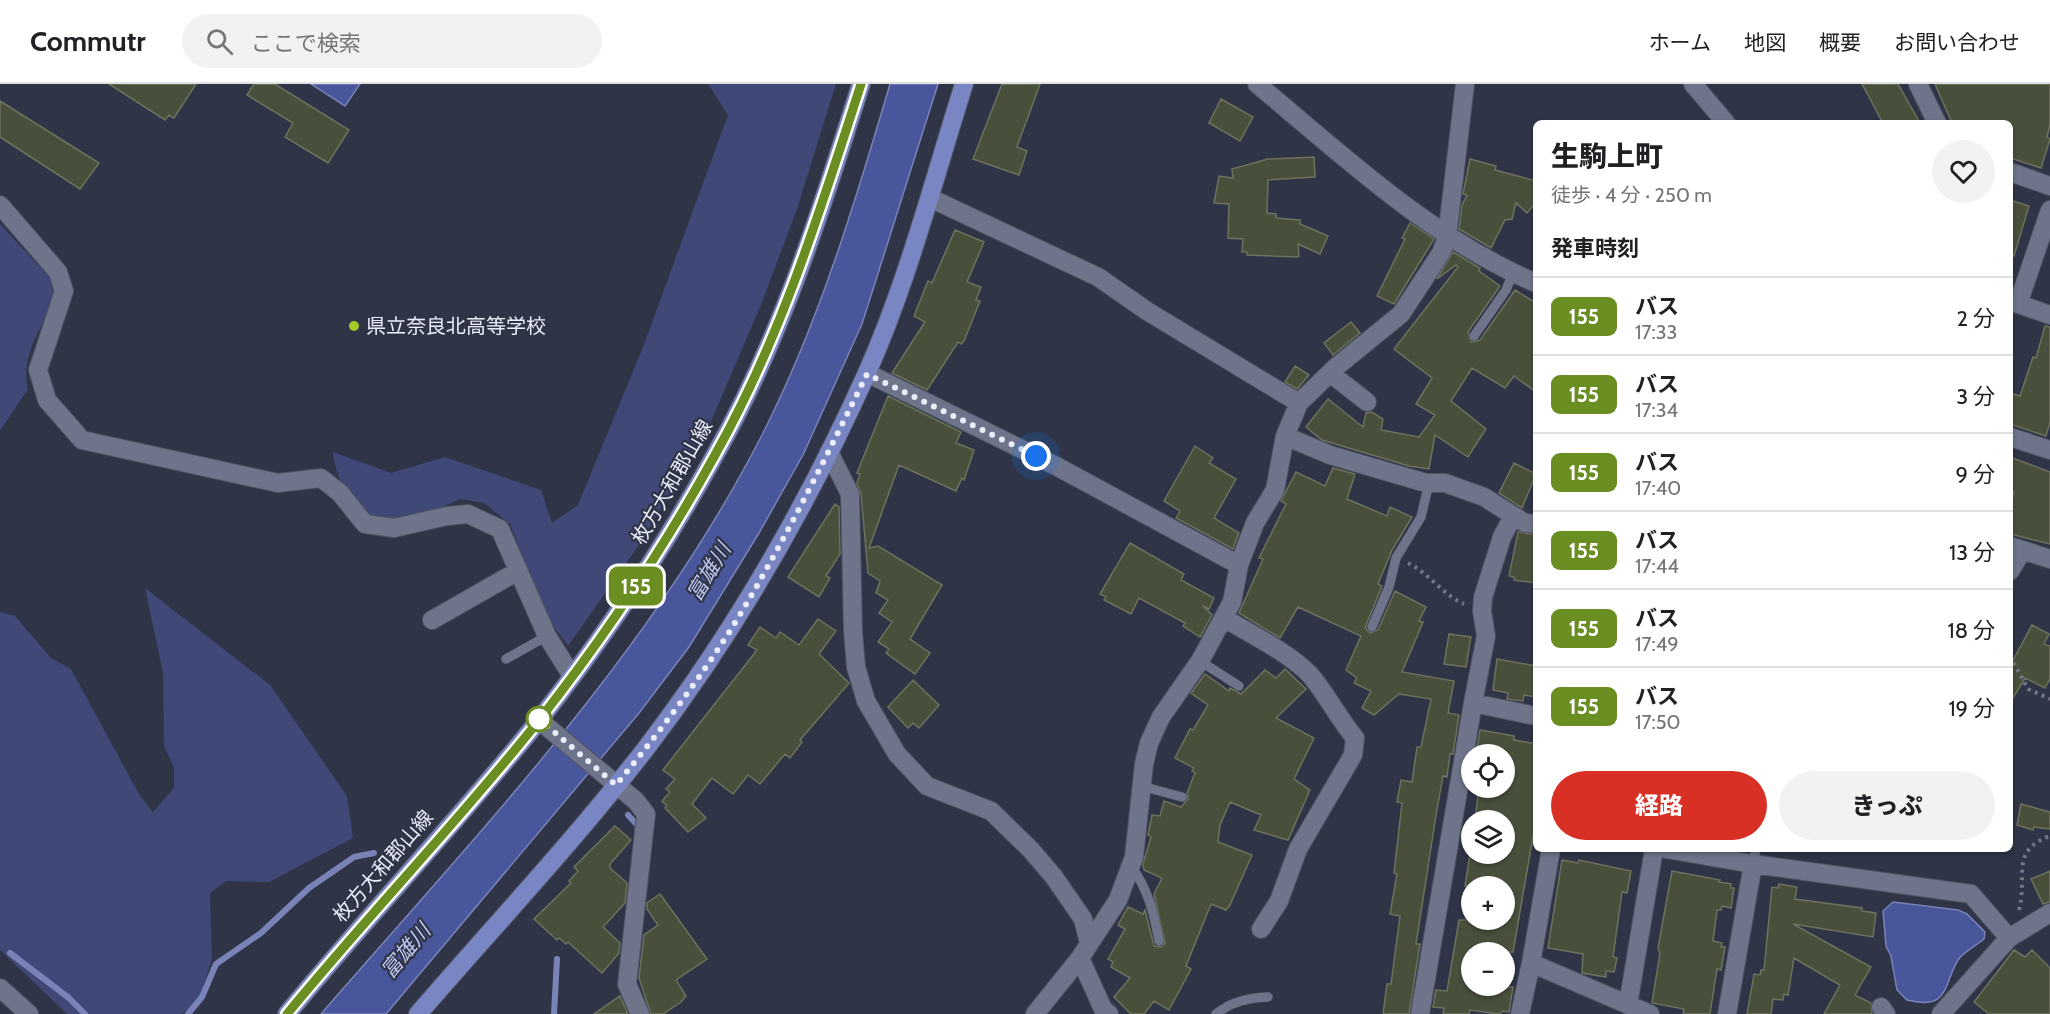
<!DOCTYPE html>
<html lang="ja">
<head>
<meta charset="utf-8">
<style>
  :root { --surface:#fff; --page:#f2f2f2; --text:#202124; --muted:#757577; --line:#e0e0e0; --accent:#d93025 }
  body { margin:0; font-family:Cabin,"Noto Sans JP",sans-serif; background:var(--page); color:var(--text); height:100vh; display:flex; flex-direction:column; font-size:22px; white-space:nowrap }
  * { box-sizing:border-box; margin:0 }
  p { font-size:20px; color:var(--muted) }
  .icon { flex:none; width:33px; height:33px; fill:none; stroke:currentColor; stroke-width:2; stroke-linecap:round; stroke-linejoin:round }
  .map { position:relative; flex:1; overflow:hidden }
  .side { position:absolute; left:1533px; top:36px; width:480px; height:732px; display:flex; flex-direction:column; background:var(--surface); border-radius:9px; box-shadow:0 2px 4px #0004 }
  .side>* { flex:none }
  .badge { padding:0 12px; border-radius:9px; font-size:21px; line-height:39px }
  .fabs { position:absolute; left:1461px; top:660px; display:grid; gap:12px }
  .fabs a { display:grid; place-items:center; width:54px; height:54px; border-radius:50%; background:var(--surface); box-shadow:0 2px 4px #0004; font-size:30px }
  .you { position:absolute; width:30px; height:30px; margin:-15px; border:4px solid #fff; border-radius:50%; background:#1a73e8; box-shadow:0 0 0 9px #1a73e833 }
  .map>.badge { position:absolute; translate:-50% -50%; box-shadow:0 0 0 3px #fff }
  h2 { padding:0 18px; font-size:22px; line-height:54px }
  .round { display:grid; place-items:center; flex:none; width:63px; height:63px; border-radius:32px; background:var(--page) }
  .summary { display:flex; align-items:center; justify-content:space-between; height:102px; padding:0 18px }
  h1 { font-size:28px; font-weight:800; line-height:45px }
  .cta { display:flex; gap:12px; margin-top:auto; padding:12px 18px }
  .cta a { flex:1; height:69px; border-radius:36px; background:var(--accent); color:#fff; font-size:24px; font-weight:800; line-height:69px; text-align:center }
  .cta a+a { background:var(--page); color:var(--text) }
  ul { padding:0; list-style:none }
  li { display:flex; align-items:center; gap:18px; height:78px; padding:0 18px; border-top:2px solid var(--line) }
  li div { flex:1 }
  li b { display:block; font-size:22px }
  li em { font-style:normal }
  li .badge { min-width:66px; font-weight:700; text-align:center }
  header { display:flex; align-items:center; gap:36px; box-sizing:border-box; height:84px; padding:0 30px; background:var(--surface); border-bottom:2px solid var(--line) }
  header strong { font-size:28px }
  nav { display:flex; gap:33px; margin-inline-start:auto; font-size:21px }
  .search { width:420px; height:54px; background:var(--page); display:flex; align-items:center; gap:15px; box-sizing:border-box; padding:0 21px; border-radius:33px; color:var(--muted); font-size:22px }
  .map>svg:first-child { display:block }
</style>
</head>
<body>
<header>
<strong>Commutr</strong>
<div class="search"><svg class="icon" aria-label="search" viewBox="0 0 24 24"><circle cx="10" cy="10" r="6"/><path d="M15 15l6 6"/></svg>ここで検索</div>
<nav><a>ホーム</a><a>地図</a><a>概要</a><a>お問い合わせ</a></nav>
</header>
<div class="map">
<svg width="2050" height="930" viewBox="0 0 2050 930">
  <rect width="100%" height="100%" fill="#2f3446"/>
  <!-- green -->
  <path fill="#3f4877" d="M708 0H836L797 125 761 221 706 349 639 461 568 562 546 532 510 440 484 419 460 415 415 435 377 436C351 415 337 403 333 368L391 389 445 373 541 406 552 439 578 421 643 263 728 31Z
    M0 140 52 196 58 210C44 240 19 272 28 305L0 347Z
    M145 504 270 601 347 712 353 754 269 798 226 797 210 809 212 876 197 921 181 930H67L0 866V528L15 532 51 574 71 585 140 712 153 728 174 704V684L164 662 163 589Z"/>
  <!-- water -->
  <path fill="#49569c" stroke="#7983b8" stroke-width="1.5" d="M311 0H360L345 22Z
    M890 0H938L862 240 803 371 759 449 689 563 639 629 386 930H321C480 747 652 567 763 349 819 238 855 119 890 0Z
    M1893 818 1958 826 1967 830 1985 848 1984 855C1977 861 1963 868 1958 876 1943 900 1950 927 1907 916L1897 906 1891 872 1886 862 1883 827Z"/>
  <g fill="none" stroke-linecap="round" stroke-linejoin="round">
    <!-- stream -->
    <path stroke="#7983b8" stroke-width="6" d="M628 731 638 742 637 747
      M10 869 69 914 85 930
      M188 930 202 913 216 880 261 849 309 804 354 773 374 769
      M554 930 557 875"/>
  </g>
  <!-- building -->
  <path fill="#484f3b" stroke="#6c735d" stroke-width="1.5" d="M109 0H196L174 34 169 31 165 36Z
    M254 0H275L349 46 328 79 285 53 293 39 247 11Z
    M1002 0H1040L1017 63 1027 67 1019 91 973 75Z
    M1862 0H1898L1920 39H1883Z
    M1935 0H2050V41L2047 53 2050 55 2041 84 2010 74V39H1952Z
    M1221 15 1253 33 1240 57 1209 39Z
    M0 17 99 79 80 105 0 53Z
    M1314 73 1315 93 1268 96 1267 129 1276 130V134L1300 136V140L1328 152 1320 170 1298 160 1299 172 1297 173 1247 171V168H1242L1243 155 1228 154 1229 120 1214 119 1219 92 1233 94 1232 85 1268 75Z
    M1470 75 1496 82 1495 86 1536 97V118L1527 129 1516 119 1512 135 1505 136 1491 164 1459 145 1462 121 1467 111 1463 110Z
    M2010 116 2029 122 2014 172 2010 171Z
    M1410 139 1434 155 1394 220 1377 212 1405 155 1402 154Z
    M955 146 984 158 967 198 981 203 976 216 980 217 964 257 961 260 958 258 927 306 892 289 925 238 914 232 928 197 932 199Z
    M1453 168 1480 184 1479 187 1500 202 1468 248 1471 258 1480 256 1515 206 1536 219V308L1514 292 1505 304 1472 284 1451 317 1486 345 1468 373 1435 351 1429 385 1409 382 1322 356 1306 343 1328 315 1363 343 1366 329 1372 328 1383 335 1381 346 1419 353 1435 331 1416 320 1432 294 1394 265 1458 183 1456 181 1437 195Z
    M1351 238 1360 249 1333 271 1324 259Z
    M2045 242 2050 243V338L2046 352 2010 340V309L2020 312 2033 273 2036 274Z
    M1295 282 1309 291 1297 305 1285 298Z
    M888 312 961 348 956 359 974 366 964 396 962 394 956 407 899 381 869 464 878 462 942 501 910 555 930 569 915 590 886 569 889 565 878 558 892 538 879 529 888 516 876 509 880 497 868 489 861 410 857 399 860 390 857 389Z
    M1195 362 1213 374 1209 379 1236 395 1214 434 1239 449 1233 465 1176 434 1180 427 1164 417Z
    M2010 373 2050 388V460L2010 450V424L2014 408 2010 406Z
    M1514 379 1536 390 1522 424 1499 409Z
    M1333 384 1355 390 1347 415 1387 432 1390 423 1412 433 1392 466 1378 500 1382 502 1365 544 1370 549 1378 546 1395 507 1426 523 1419 537 1423 538 1402 588 1454 597 1448 629 1459 631 1453 670H1450L1447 693 1443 692 1437 725 1416 860H1420L1409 930H1383L1387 900H1391L1400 832 1390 830 1397 790 1394 789 1402 719 1397 718 1401 696 1412 698 1417 663H1421L1431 615 1399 610 1374 631 1362 624 1371 607 1354 599 1357 594 1346 586 1361 552 1298 523 1280 554 1239 529 1263 475 1259 474 1286 420 1281 417 1296 388 1325 402Z
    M835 420 839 423 840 470 826 492 830 494 819 513 788 493Z
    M1518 448 1536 451V499L1514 496V493L1509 492Z
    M1130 459 1184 490 1181 496 1214 514 1209 525 1203 522 1212 531 1200 553 1183 542 1185 539 1139 514 1131 530 1104 516 1106 513 1100 510Z
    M818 535 836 547 819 570 849 599 800 656 802 658 790 674 785 670 760 700 748 691 733 710 712 694 692 720 706 734 688 748 665 724 667 722 662 717 670 708 666 705 675 695 663 686 757 566 748 561 760 543 776 554 780 548 799 561Z
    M2032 541 2049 550 2044 560 2050 562V595L2045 604 2025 594 2010 619V582Z
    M1449 550 1471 553 1466 583 1444 580Z
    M1497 575 1536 582V613L1524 611 1523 617 1507 615 1508 609 1493 606Z
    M1285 585 1306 605 1276 634 1314 654 1294 695 1310 706 1288 756 1254 746 1261 731 1230 718 1220 741 1218 758 1252 771 1230 821 1226 826 1211 820 1186 882 1191 885 1169 926 1154 917 1144 930H1131L1114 913 1130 894 1111 883 1113 878 1108 875 1125 845 1118 841 1128 823 1143 830 1145 826 1154 862 1161 863 1165 859 1154 810 1162 794 1144 786 1143 780 1151 753 1148 751 1152 731 1160 732 1164 717 1181 723 1188 715 1187 709 1195 689 1192 687 1194 684 1175 674 1190 645 1193 646 1208 621 1191 609 1205 590 1229 607 1230 604 1241 610 1265 586 1276 594Z
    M913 596 939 621 919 644 913 639 908 644 888 623Z
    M1480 646 1514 652V656L1536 660V735L1513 868H1472V902L1513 903 1509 928 1503 927 1499 930 1470 926 1469 930H1443L1444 924 1433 923 1436 906 1447 907 1459 836H1504V802H1465L1470 770H1504V736H1475L1479 704 1504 708V670H1476Z
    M2021 720 2050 728V745L2034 743 2033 746 2017 741Z
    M615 742 631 756 610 780V784L627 799 625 819 603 843 620 859 619 869 602 889 568 858 566 860 559 854 557 856 534 835 571 799 569 797 578 787 574 783Z
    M1562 776 1578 779 1579 776 1631 787 1627 809 1622 808 1613 873 1617 874 1614 888 1606 887V893L1582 889 1583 870 1548 864Z
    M1672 787 1720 796 1719 798 1731 800V804H1734L1731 824 1722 822 1721 826H1717L1713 857 1722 859 1721 863H1725L1721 886 1717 885 1710 930H1683L1684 925 1652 919 1660 869 1658 864Z
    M2050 787V818L2043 820 2031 795Z
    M1779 800 1797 803 1795 815 1862 824V827L1876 829 1873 853 1793 840 1871 883 1855 911 1871 919 1872 930H1824L1840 901 1794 874 1788 911 1784 910 1783 916 1773 915 1771 930H1747L1754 890 1760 891 1761 886H1764L1772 803 1778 804Z
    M660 810 707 875 676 896 686 912 681 918 663 930H651L639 894 644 851 658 841 647 825V819Z
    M2014 866 2025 873 2032 866 2050 884V930H1989L1974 918Z
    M620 912 628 930H594Z"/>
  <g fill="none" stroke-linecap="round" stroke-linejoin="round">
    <defs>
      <path id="service" d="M1474 252 1506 206 1513 189
        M1372 543 1389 503 1396 474 1421 433 1429 399
        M506 575 547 552
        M1200 577 1239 602
        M1141 702 1182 713
        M1753 780 1756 765
        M1131 782C1148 805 1154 829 1159 857
        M1216 930C1232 917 1249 914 1268 913"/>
      <path id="minor" d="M1257 0C1345 73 1430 154 1536 199
        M1918 0 1937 39
        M2010 88 2050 102
        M930 114 1098 193 1147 227 1299 319
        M0 121 58 188 64 207 38 286 47 316 82 356 278 399 321 394 340 409 365 440 394 444 447 432 468 430 500 445 547 552 572 592
        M2018 220 2050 126
        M867 289 1056 382 1239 481
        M1330 289 1367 318
        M1285 352 1330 371 1426 399H1445L1484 413 1525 439 1536 440
        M2010 353 2050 366
        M829 368 850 410 853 547 856 583 866 617 897 670 927 702 991 727 1031 766 1054 793 1083 835 1089 859
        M2010 462 2050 475
        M2010 487 2022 467
        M1224 534C1249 549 1299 574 1315 597 1329 615 1340 636 1355 654L1353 671 1298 765 1279 817 1261 845
        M432 536 518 487
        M1473 619 1486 552 1482 527 1483 513 1502 453 1513 432
        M539 636 636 717 646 730 627 900 640 930
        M1666 765 1753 780
        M1080 874 1103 925 1109 930
        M1531 879 1551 765
        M0 904 29 930
        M1628 921 1654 765
        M1881 923 1886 930
        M1035 930 1080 874 1118 816 1134 773 1144 680 1149 659 1161 633 1200 577 1232 518 1239 481 1255 439 1275 406 1285 352 1299 319 1336 283 1401 230 1441 169 1447 153 1465 0
        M1420 930 1473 619 1536 632
        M1520 930 1531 879 1650 930
        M1727 930 1753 780 1971 810 2009 854
        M1941 930 2009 854 2050 829"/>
      <path id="tertiary" d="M1693 0 1726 39
        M2010 217 2050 231"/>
      <path id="primary" d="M287 930C369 830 459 736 540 635 605 552 664 464 715 371 781 255 821 127 861 0
        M418 930C494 842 575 756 647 663 734 549 807 422 866 291 908 197 933 98 964 0"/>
    </defs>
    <!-- service casing -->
    <use href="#service" stroke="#4e5262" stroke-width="10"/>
    <!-- minor casing -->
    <use href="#minor" stroke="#4e5262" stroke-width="20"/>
    <!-- tertiary casing -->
    <use href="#tertiary" stroke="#4e5262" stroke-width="20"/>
    <!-- primary casing -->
    <use href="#primary" stroke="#4e5262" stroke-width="20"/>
    <!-- path -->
    <path stroke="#727686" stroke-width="4" stroke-dasharray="3 4.5" stroke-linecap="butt" d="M1408 479C1429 489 1443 511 1464 520
      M2010 572 2028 605 2050 615
      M2019 826C2028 793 2009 767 2050 752"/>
    <!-- service -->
    <use href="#service" stroke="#6e7489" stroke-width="9"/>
    <!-- minor -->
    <use href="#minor" stroke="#6e7489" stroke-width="18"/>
    <!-- tertiary -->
    <use href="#tertiary" stroke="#6e7489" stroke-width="18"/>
    <!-- primary -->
    <use href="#primary" stroke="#7986c3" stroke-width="18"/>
  </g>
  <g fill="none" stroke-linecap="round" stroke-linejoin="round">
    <defs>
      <path id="line" d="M287 930C369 830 460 736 540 635 605 552 664 464 715 371 781 254 820 127 861 0"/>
    </defs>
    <!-- line casing -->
    <use href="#line" stroke="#fff" stroke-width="14"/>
    <!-- line -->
    <use href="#line" stroke="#6b8e23" stroke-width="9"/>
    <!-- walk -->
    <path stroke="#eaedfa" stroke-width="6" stroke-dasharray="0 10.8" d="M539 635 616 701C662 645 707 586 744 524 789 448 828 369 867 290L1036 372"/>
  </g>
  <!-- markers -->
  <circle fill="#a3c926" stroke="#2f3446" stroke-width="2" cx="354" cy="242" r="6"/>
  <circle fill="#fff" stroke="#6b8e23" stroke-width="3" cx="539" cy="635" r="12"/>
  <g text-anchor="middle" stroke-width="4.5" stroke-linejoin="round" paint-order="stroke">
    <!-- poi labels -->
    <g font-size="20" fill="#eaedfa" stroke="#2f3446" text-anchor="start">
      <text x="366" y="249">県立奈良北高等学校</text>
    </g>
    <!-- street labels -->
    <g font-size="20" fill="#eaedfa" stroke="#2f3446">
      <text transform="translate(672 398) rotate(-60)" y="7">枚方大和郡山線</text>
      <text transform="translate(383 782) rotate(-49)" y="7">枚方大和郡山線</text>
    </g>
    <!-- water labels -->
    <g font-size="21" font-style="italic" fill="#bec9f1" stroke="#2f3446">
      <text transform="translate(709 488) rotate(-59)" y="7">富雄川</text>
      <text transform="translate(406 867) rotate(-50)" y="7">富雄川</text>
    </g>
  </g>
</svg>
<div class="fabs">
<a><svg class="icon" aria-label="locate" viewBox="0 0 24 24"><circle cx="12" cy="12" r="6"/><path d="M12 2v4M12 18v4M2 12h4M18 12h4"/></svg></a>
<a><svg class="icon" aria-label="layers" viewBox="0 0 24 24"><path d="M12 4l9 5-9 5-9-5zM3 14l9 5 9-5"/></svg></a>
<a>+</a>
<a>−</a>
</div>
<div class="you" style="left:1036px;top:372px"></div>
<b class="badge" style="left:636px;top:502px;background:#6b8e23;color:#fff">155</b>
<section class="side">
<div class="summary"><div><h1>生駒上町</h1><p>徒歩 · 4 分 · 250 m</p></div><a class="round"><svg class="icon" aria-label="heart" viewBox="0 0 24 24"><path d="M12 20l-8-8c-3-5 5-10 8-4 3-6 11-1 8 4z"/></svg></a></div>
<h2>発車時刻</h2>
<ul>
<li><span class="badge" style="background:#6b8e23;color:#fff">155</span><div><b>バス</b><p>17:33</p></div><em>2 分</em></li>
<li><span class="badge" style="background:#6b8e23;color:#fff">155</span><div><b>バス</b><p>17:34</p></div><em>3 分</em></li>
<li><span class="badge" style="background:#6b8e23;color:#fff">155</span><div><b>バス</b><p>17:40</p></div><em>9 分</em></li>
<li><span class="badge" style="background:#6b8e23;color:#fff">155</span><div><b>バス</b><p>17:44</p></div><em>13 分</em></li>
<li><span class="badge" style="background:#6b8e23;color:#fff">155</span><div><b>バス</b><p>17:49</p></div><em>18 分</em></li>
<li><span class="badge" style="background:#6b8e23;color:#fff">155</span><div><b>バス</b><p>17:50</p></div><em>19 分</em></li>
</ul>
<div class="cta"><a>経路</a><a>きっぷ</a></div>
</section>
</div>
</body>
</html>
